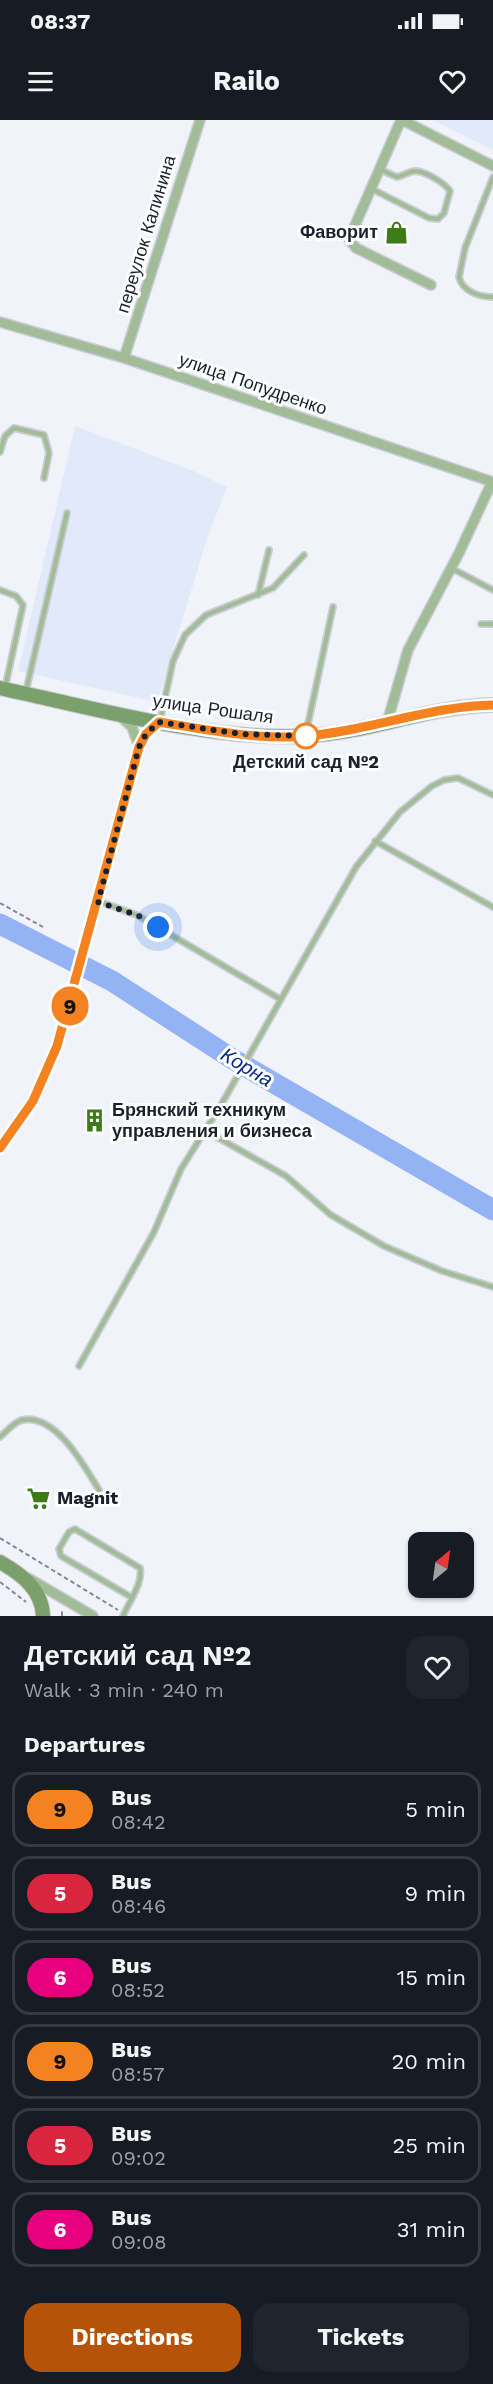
<!DOCTYPE html>
<html lang="en">
<head>
<meta charset="utf-8">
<style>
  :root { --surface:#171b24; --page:#20242c; --text:#f1f3f6; --muted:#9ea1a6; --line:#363941; --accent:#b45309 }
  body { margin:0; font-family:"Work Sans",sans-serif; background:var(--page); color:var(--text); height:100vh; display:flex; flex-direction:column; font-size:22px; white-space:nowrap }
  * { box-sizing:border-box; margin:0 }
  p { font-size:20px; color:var(--muted) }
  .icon { flex:none; width:33px; height:33px; fill:none; stroke:currentColor; stroke-width:2; stroke-linecap:round; stroke-linejoin:round }
  .map { position:relative; height:1496px; overflow:hidden }
  .sheet { display:flex; flex-direction:column; background:var(--surface); flex:1 }
  .sheet>* { flex:none }
  .badge { padding:0 12px; border-radius:20px; font-size:21px; line-height:39px }
  .needle { width:39px; rotate:29deg }
  .fabs { position:absolute; left:408px; top:1412px; display:grid; gap:12px }
  .fabs a { display:grid; place-items:center; width:66px; height:66px; border-radius:12px; background:var(--surface); box-shadow:0 2px 4px #0004; font-size:30px }
  .you { position:absolute; width:30px; height:30px; margin:-15px; border:4px solid #fff; border-radius:50%; background:#1a73e8; box-shadow:0 0 0 9px #1a73e833 }
  .map>.badge { position:absolute; translate:-50% -50%; box-shadow:0 0 0 3px #fff }
  h2 { padding:0 24px; font-size:22px; line-height:54px }
  .round { display:grid; place-items:center; flex:none; width:63px; height:63px; border-radius:18px; background:var(--page) }
  .summary { display:flex; align-items:center; justify-content:space-between; height:102px; padding:0 24px }
  h1 { font-size:28px; font-weight:700; line-height:45px }
  .button { display:flex; gap:12px; margin-top:auto; padding:12px 24px }
  .button a { flex:1; height:69px; border-radius:18px; background:var(--accent); color:#fff; font-size:24px; font-weight:700; line-height:69px; text-align:center }
  .button a+a { background:var(--page); color:var(--text) }
  ul { padding:0; list-style:none }
  li { display:flex; align-items:center; gap:18px; height:75px; margin:0 12px 9px; padding:0 12px; border:3px solid var(--line); border-radius:18px }
  li div { flex:1 }
  li b { display:block; font-size:22px }
  li em { font-style:normal }
  li .badge { min-width:66px; font-weight:700; text-align:center }
  .status { display:flex; justify-content:space-between; align-items:center; height:42px; padding:0 30px; background:var(--surface); direction:ltr }
  .status svg { height:16px; fill:currentColor }
  header { display:flex; justify-content:space-between; align-items:center; height:78px; padding:0 24px; background:var(--surface); font-size:27px; font-weight:700 }
  .map>svg:first-child { display:block }
</style>
</head>
<body>
<div class="status"><b>08:37</b><svg viewBox="0 0 49 12"><path d="M0 12V9h3v3zM5 12V6h3v6zM10 12V3h3v9zM15 12V0h3v12zM26 1h20v11H26zM47 4h2v5h-2z"/></svg></div>
<header><svg class="icon" aria-label="menu" viewBox="0 0 24 24"><path d="M4 6h16M4 12h16M4 18h16"/></svg>Railo<svg class="icon" aria-label="heart" viewBox="0 0 24 24"><path d="M12 20l-8-8c-3-5 5-10 8-4 3-6 11-1 8 4z"/></svg></header>
<div class="map">
<svg width="493" height="1496" viewBox="0 0 493 1496">
  <rect width="100%" height="100%" fill="#f0f3fa"/>
  <!-- built -->
  <path fill="#e2eafa" d="M432 0H493V30Z
    M75 306 194 351 227 367 208 416 157 582 18 551Z"/>
  <g fill="none" stroke-linecap="round" stroke-linejoin="round">
    <!-- river -->
    <path stroke="#93b3f4" stroke-width="21" d="M0 804 112 861 231 938 493 1090"/>
    <defs>
      <path id="service" d="M493 57 465 128 459 157C462 171 479 177 493 177
        M370 68 429 98 438 99 444 93 450 71C445 63 426 52 416 51 409 51 403 56 397 57L379 49
        M0 332 5 316 14 308 44 315 49 333 44 358
        M451 448 493 470
        M0 470 16 476 23 485 5 568
        M258 475 269 430
        M481 504H493
        M26 571 67 393
        M160 601 173 541 185 515 206 495 273 468 304 435
        M306 613 333 487
        M375 721 493 787
        M98 781 137 795 280 879
        M206 1011 286 1056 331 1095 384 1126 442 1151 493 1167
        M79 1246 154 1112 181 1049 221 985 356 747 400 692 432 666 444 660 458 658 493 675
        M0 1317C6 1312 14 1302 22 1300 56 1293 85 1347 99 1370
        M123 1496 124 1494C130 1480 143 1463 140 1448L75 1409 69 1412 59 1429 61 1436 131 1477"/>
      <path id="minor" d="M401 0 349 119 356 128 431 165
        M402 0 493 46
        M0 202 124 238 493 362
        M124 238 200 0
        M121 597 132 607 139 627
        M387 603 408 530 459 433 492 362
        M0 1028 33 981 57 926 139 627 146 614 159 602
        M28 1458 93 1496"/>
      <path id="secondary" d="M0 568C93 588 210 621 305 616 369 613 429 586 493 585
        M0 1442C21 1454 42 1469 43 1496"/>
    </defs>
    <!-- service casing -->
    <use href="#service" stroke="#cacdd5" stroke-width="8"/>
    <!-- minor casing -->
    <use href="#minor" stroke="#cacdd5" stroke-width="12"/>
    <!-- secondary casing -->
    <use href="#secondary" stroke="#cacdd5" stroke-width="16"/>
    <!-- path -->
    <path stroke="#858992" stroke-width="2" stroke-dasharray="4.5 3" stroke-linecap="butt" d="M0 783 43 807
      M0 1418 118 1490
      M0 1462 26 1482
      M62 1496V1489"/>
    <!-- service -->
    <use href="#service" stroke="#a3bc98" stroke-width="4.5"/>
    <!-- minor -->
    <use href="#minor" stroke="#a3bc98" stroke-width="9"/>
    <!-- secondary -->
    <use href="#secondary" stroke="#7ba06b" stroke-width="14"/>
  </g>
  <g fill="none" stroke-linecap="round" stroke-linejoin="round">
    <defs>
      <path id="line" d="M0 1028 33 981 57 926 139 627 146 614 159 602C207 610 258 620 306 616 369 611 430 586 493 585"/>
    </defs>
    <!-- line casing -->
    <use href="#line" stroke="#fff" stroke-width="14"/>
    <!-- line -->
    <use href="#line" stroke="#f58220" stroke-width="9"/>
    <!-- walk -->
    <path stroke="#1b212c" stroke-width="6" stroke-dasharray="0 10.8" d="M158 807 137 795 98 782 139 627 146 614 159 602 241 614 306 616"/>
  </g>
  <!-- icons -->
  <defs>
    <symbol id="shop-bare" viewBox="-9 -9 18 18"><path d="M-5-2.5h2.3a2.7 3.5 0 0 1 5.4 0H5L5.5 6h-11ZM-1.5-2.5h3a1.5 2.3 0 0 0-3 0Z" fill="#3e7b18" stroke="#fff" stroke-width="2.5" paint-order="stroke"/></symbol>
    <symbol id="building-bare" viewBox="-9 -9 18 18"><path d="M-4-6H4V6H1V3H-1V6H-4ZM-2.5-4.3h1.7v1.8h-1.7ZM.8-4.3h1.7v1.8H.8ZM-2.5-1h1.7V.8h-1.7ZM.8-1h1.7V.8H.8Z" fill="#3e7b18" stroke="#fff" stroke-width="2.5" paint-order="stroke"/></symbol>
    <symbol id="supermarket-bare" viewBox="-9 -9 18 18"><path d="M-6-5.5h2.5l.6 2H6L4.5 2H-2.5L-4.4-4H-6ZM-1.5 3.2a1.3 1.3 0 1 0 .1 0ZM3 3.2a1.3 1.3 0 1 0 .1 0Z" fill="#3e7b18" stroke="#fff" stroke-width="2.5" paint-order="stroke"/></symbol>
  </defs>
  <g fill-rule="evenodd">
    <use href="#shop-bare" x="380" y="96" width="33" height="33"/>
    <use href="#building-bare" x="78" y="984" width="33" height="33"/>
    <use href="#supermarket-bare" x="22" y="1362" width="33" height="33"/>
  </g>
  <!-- markers -->
  <circle fill="#fff" stroke="#f58220" stroke-width="3" cx="306" cy="616" r="12"/>
  <g text-anchor="middle" stroke-width="6" stroke-linejoin="round" paint-order="stroke">
    <!-- poi labels -->
    <g font-size="18" font-weight="bold" fill="#1b212c" stroke="#fff" text-anchor="start">
      <text x="378" y="118" text-anchor="end">Фаворит</text>
      <text x="112" y="996">Брянский техникум<tspan x="112" dy="21">управления и бизнеса</tspan></text>
      <text x="57" y="1384">Magnit</text>
    </g>
    <!-- street labels -->
    <g font-size="18" fill="#1b212c" stroke="#fff">
      <text transform="translate(146 114) rotate(-73)" y="6">переулок Калинина</text>
      <text transform="translate(253 264) rotate(19)" y="6">улица Попудренко</text>
      <text transform="translate(213 589) rotate(8)" y="6">улица Рошаля</text>
    </g>
    <!-- stop labels -->
    <g font-size="18" font-weight="bold" fill="#1b212c" stroke="#fff">
      <text x="306" y="648">Детский сад №2</text>
    </g>
    <!-- water labels -->
    <g font-size="20" font-style="italic" fill="#082c86" stroke="#fff">
      <text transform="translate(247 947) rotate(31)" y="7">Корна</text>
    </g>
  </g>
</svg>
<div class="fabs">
<a><svg class="needle" viewBox="-14 -14 28 28"><path d="M0-13l5 13h-10z" fill="#e53935"/><path d="M0 13l5-13h-10z" fill="#9ea1a6"/></svg></a>
</div>
<div class="you" style="left:158px;top:807px"></div>
<b class="badge" style="left:70px;top:886px;background:#f58220;color:#111">9</b>
</div>
<section class="sheet">
<div class="summary"><div><h1>Детский сад №2</h1><p>Walk · 3 min · 240 m</p></div><a class="round"><svg class="icon" aria-label="heart" viewBox="0 0 24 24"><path d="M12 20l-8-8c-3-5 5-10 8-4 3-6 11-1 8 4z"/></svg></a></div>
<h2>Departures</h2>
<ul>
<li><span class="badge" style="background:#f58220;color:#111">9</span><div><b>Bus</b><p>08:42</p></div><em>5 min</em></li>
<li><span class="badge" style="background:#d7263d;color:#fff">5</span><div><b>Bus</b><p>08:46</p></div><em>9 min</em></li>
<li><span class="badge" style="background:#e6007e;color:#fff">6</span><div><b>Bus</b><p>08:52</p></div><em>15 min</em></li>
<li><span class="badge" style="background:#f58220;color:#111">9</span><div><b>Bus</b><p>08:57</p></div><em>20 min</em></li>
<li><span class="badge" style="background:#d7263d;color:#fff">5</span><div><b>Bus</b><p>09:02</p></div><em>25 min</em></li>
<li><span class="badge" style="background:#e6007e;color:#fff">6</span><div><b>Bus</b><p>09:08</p></div><em>31 min</em></li>
</ul>
<div class="button"><a>Directions</a><a>Tickets</a></div>
</section>
</body>
</html>
